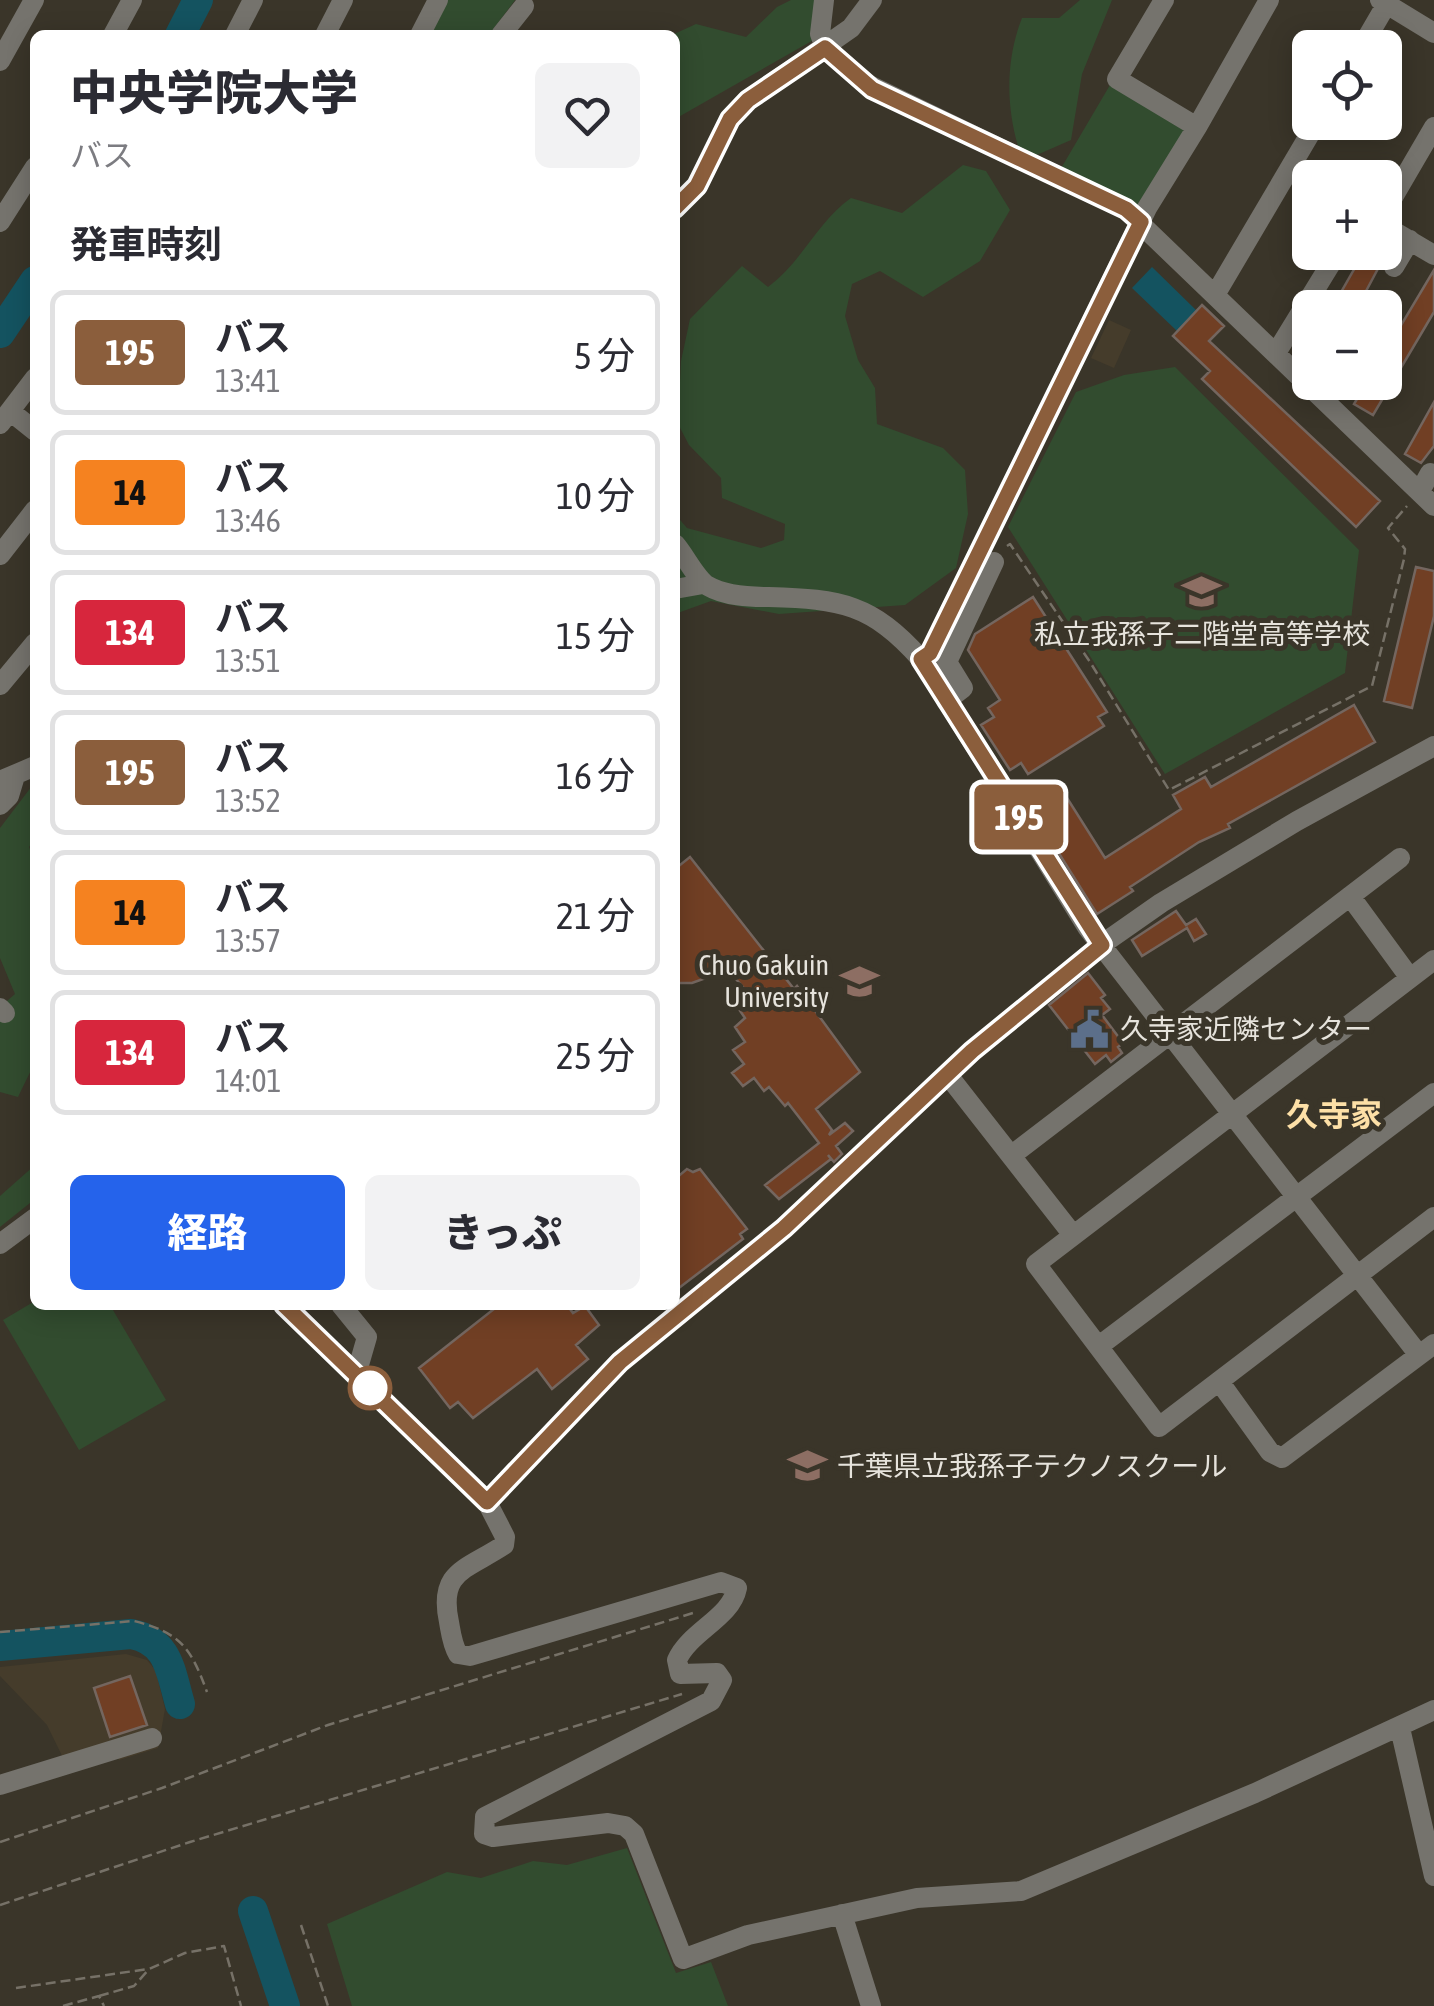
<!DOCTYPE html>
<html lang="ja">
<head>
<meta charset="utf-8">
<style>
  :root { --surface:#fff; --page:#f2f2f3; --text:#2b2b33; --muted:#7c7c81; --line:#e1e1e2; --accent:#2563eb }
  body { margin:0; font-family:"Asap Condensed","Noto Sans JP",sans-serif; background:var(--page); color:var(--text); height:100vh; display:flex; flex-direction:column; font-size:38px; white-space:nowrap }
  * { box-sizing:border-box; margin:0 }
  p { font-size:32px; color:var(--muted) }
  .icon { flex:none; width:55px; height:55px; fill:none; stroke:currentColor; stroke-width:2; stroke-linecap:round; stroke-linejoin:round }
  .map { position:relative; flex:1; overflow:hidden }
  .details { position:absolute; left:30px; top:30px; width:650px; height:1280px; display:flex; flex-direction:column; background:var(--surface); border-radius:15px; box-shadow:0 5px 25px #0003 }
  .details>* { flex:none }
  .badge { padding:0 20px; border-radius:8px; font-size:35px; line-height:65px }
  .tools { position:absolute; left:1292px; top:30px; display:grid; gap:20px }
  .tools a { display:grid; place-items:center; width:110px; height:110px; border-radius:15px; background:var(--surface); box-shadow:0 5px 25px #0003; font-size:50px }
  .map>.badge { position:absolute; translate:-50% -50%; box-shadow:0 0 0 5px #fff }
  h2 { padding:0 40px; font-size:38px; line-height:90px }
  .round { display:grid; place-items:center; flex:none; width:105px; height:105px; border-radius:15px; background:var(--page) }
  .overview { display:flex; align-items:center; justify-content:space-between; height:170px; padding:0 40px }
  h1 { font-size:48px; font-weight:800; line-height:75px }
  .cta { display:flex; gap:20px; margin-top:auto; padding:20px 40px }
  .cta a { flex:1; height:115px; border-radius:15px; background:var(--accent); color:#fff; font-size:40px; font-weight:800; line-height:115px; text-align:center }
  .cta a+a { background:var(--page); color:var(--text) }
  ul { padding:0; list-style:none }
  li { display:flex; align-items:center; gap:30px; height:125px; margin:0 20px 15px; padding:0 20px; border:5px solid var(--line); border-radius:15px }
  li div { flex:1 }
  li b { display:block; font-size:38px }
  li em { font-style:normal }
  li .badge { min-width:110px; font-weight:700; text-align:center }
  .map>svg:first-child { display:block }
</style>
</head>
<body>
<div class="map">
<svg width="1434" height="2006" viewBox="0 0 1434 2006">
  <rect width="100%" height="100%" fill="#3a3529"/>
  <!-- industrial -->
  <path fill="#453c2b" d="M1109 320 1131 330 1114 368 1091 358Z
    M126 1654 147 1660 156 1671 165 1709 158 1748 119 1760 116 1755 69 1770 47 1725 0 1676V1667Z"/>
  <!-- green -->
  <path fill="#324c2f" d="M447 0H515L489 35H430Z
    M791 0H818L831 30 675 119V35H672L696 24 746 37 777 7Z
    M1080 0H1112L1082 74 1071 140 1023 161C1006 116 1004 63 1022 18H1059Z
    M1110 85 1182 126 1185 134 1141 208 1060 170Z
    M963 165 986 171 1010 210 980 261 923 297 880 271 852 284 845 316 858 360 875 388 877 424 943 448 965 470 968 514 956 568 905 605 779 614 711 601 675 614V514L687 528 761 548 784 540 785 524 722 498 721 478 689 445 678 424 681 361 690 319 742 266 768 287C802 262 817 222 851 198L902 213Z
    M1175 367 1359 550 1345 673 1165 774 1008 527 1076 392 1124 375Z
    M35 782V838L29 847 35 861V1062L18 1097 0 1092V1007L15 994 0 958V828Z
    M35 1165V1199L0 1227V1196Z
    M35 1301V1305H110L166 1400 79 1450 3 1320Z
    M627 1848 676 1973 711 1962 728 2006H352L327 1924 447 1872 481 1878 533 1861 567 1865Z"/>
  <!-- water -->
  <path fill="#145360" d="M1152 267 1197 311 1177 331 1132 288Z"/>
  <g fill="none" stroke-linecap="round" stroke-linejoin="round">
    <!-- river -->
    <path stroke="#145360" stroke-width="30" d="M180 35 198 0
      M0 333 35 281
      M0 1646 131 1634C169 1641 170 1670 180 1704
      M253 1911 285 2006"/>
  </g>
  <!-- building -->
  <path fill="#713f24" stroke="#74665f" stroke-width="2.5" d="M1364 252 1382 261 1357 308H1332Z
    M1434 270V312L1373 415 1354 404 1367 382H1385V352Z
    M1202 305 1224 326 1209 341 1380 501 1356 527 1202 379 1210 371 1173 336Z
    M1434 402V446L1421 463 1405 454Z
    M1416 567 1434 571V616L1412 708 1384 701Z
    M1033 597 1107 712 1098 717 1104 726 1028 774 1021 763 1010 770 981 725 994 717 988 708 1000 700 968 650 975 634Z
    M1354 705 1375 742 1228 824 1230 828 1199 842 1130 887 1133 891 1097 914 1031 809 1062 790 1105 858 1181 809 1173 795 1205 777 1211 787Z
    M690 857 794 989 797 986 860 1072 816 1109 832 1130 829 1135 845 1123 853 1131 836 1146 842 1154 834 1162 828 1155 831 1159 779 1199 765 1185 819 1143 788 1103 785 1106 769 1087 764 1091 754 1078 743 1086 732 1073 744 1064 733 1050 745 1042 735 1027 745 1018 736 1005 749 994 728 970 692 983H675V869Z
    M1176 911 1186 925 1196 919 1206 934 1194 941 1187 928 1142 956 1132 940Z
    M1088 973 1105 995 1101 998 1110 1009 1102 1015 1123 1043 1118 1047 1122 1053 1111 1062 1106 1055 1095 1064 1049 1005Z
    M687 1169 693 1172 700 1169 747 1229 740 1234 743 1239 675 1291V1179Z
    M499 1305H567L573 1313 585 1306 599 1325 576 1345 588 1359 552 1389 537 1369 473 1418 458 1402 450 1408 419 1368Z
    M130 1676 147 1725 110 1737 94 1688Z"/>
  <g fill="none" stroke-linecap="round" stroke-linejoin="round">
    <!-- path -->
    <path stroke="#767167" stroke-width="2.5" stroke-dasharray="10 5" stroke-linecap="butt" d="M1007 546 1010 544 1090 662 1169 790 1372 686 1404 559 1405 549 1388 528 1407 506
      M0 1632 134 1621C181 1633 191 1648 207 1692
      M0 1842 162 1788 328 1725 693 1613
      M0 1905 190 1842 682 1694
      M301 1925 328 2006
      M16 1988 148 1969
      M99 1996 134 1986 149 1969 185 1953 224 1946 241 2006
      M63 2006 99 1996 104 2006"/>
    <!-- minor -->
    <path stroke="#75736d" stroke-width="20" d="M824 0 820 34 825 48 865 83 1125 209 1434 506
      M1380 0 1434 33
      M113 35 132 0
      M235 35 253 0
      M325 35 343 0
      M420 35 438 0
      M501 35 524 6
      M1361 48 1389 0
      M0 61 34 0
      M1197 127 1269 0
      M675 208 697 186 730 119 748 100 851 28 872 0
      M1385 211 1434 127
      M0 222 35 167
      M1385 226 1434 255
      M1394 267 1410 240
      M1215 295 1317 122
      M1276 353 1338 252
      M10 411 35 431
      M0 424 35 378
      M1420 491 1430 473
      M675 544C685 555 696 579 708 586 725 596 749 597 769 597 841 599 872 604 921 659L930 653 1147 208 1197 127 1117 79 1164 0
      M0 555 35 510
      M675 589 703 584
      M921 659 1087 927 1419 1355
      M0 685 35 643
      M946 701 963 688 947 662 994 562
      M0 781 35 766
      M0 805 9 796 15 776
      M1350 896 1410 978
      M1434 960 1036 1264 1159 1427 1434 1217
      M0 1008 5 1013
      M947 1074 1073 1235
      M1012 1155 1400 858
      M0 1244 35 1218
      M284 1305 487 1502 620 1362 784 1228 972 1051 1101 945 1161 903 1297 821 1434 746
      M341 1305 367 1337 356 1375
      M1099 1346 1434 1093
      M1219 1381 1270 1452 1282 1458 1434 1344
      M487 1502 505 1537 504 1545C466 1570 438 1571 449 1622 451 1633 452 1644 458 1654L470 1656 721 1582 737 1588C731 1618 690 1631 677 1660L680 1674 717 1673 722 1680 711 1701 485 1817 484 1834 493 1837 608 1823 625 1826 634 1834 683 1959 748 1935 917 1898 1021 1891 1255 1793 1434 1710
      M1400 1728 1434 1876
      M0 1785 152 1738
      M842 1914 871 2006"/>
  </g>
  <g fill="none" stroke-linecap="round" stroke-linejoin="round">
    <defs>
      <path id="line" d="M284 1305 487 1502 620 1362 784 1228 972 1051 1102 945 921 659 930 653 1141 222 1126 209 872 89 825 48 748 100 730 119 697 186 675 208"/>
    </defs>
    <!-- line casing -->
    <use href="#line" stroke="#fff" stroke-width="22"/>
    <!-- line -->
    <use href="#line" stroke="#8b5e3c" stroke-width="15"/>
  </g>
  <!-- icons -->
  <defs>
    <symbol id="school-bare" viewBox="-9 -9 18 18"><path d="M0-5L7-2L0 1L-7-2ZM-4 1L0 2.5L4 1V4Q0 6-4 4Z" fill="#8d6e63" stroke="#3a3529" stroke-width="2.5" paint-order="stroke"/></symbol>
    <symbol id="university-bare" viewBox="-9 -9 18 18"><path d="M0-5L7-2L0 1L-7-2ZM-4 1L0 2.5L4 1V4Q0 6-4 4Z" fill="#8d6e63" stroke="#3a3529" stroke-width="2.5" paint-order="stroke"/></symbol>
    <symbol id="civic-bare" viewBox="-9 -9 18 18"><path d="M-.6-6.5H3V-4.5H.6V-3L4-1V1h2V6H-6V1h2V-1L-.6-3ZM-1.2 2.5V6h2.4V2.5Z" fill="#5c6f8a" stroke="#3a3529" stroke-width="2.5" paint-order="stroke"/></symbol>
  </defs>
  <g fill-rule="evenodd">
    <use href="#school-bare" x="1174" y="564" width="55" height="55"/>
    <use href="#university-bare" x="832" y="954" width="55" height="55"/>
    <use href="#civic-bare" x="1062" y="1002" width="55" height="55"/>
    <use href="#university-bare" x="780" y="1438" width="55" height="55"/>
  </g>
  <!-- markers -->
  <circle fill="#fff" stroke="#8b5e3c" stroke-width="5" cx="370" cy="1388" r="20"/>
  <g text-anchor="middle" stroke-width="10" stroke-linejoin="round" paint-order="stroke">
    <!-- poi labels -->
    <g font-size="28" fill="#e6e3dc" stroke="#3a3529" text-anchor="start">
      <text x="1202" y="644" text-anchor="middle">私立我孫子二階堂高等学校</text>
      <text x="829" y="975" text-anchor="end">Chuo Gakuin<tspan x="829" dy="32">University</tspan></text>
      <text x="1120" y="1039">久寺家近隣センター</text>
      <text x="837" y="1476">千葉県立我孫子テクノスクール</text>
    </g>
    <!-- quarter labels -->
    <g font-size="32" font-weight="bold" fill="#fde0a7" stroke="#3a3529">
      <text x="1334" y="1126">久寺家</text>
    </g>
  </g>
</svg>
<div class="tools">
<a><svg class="icon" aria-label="locate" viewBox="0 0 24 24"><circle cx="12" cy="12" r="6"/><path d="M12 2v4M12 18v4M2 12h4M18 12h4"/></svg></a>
<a>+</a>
<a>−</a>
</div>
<b class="badge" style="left:1019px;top:817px;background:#8b5e3c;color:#fff">195</b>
<section class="details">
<div class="overview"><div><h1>中央学院大学</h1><p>バス</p></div><a class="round"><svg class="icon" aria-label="heart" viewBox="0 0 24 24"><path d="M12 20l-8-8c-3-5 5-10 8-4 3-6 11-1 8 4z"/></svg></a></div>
<h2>発車時刻</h2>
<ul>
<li><span class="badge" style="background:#8b5e3c;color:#fff">195</span><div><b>バス</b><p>13:41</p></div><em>5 分</em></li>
<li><span class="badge" style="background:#f58220;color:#111">14</span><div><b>バス</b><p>13:46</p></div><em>10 分</em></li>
<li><span class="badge" style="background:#d7263d;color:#fff">134</span><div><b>バス</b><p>13:51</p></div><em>15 分</em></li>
<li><span class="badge" style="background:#8b5e3c;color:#fff">195</span><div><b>バス</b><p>13:52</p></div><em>16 分</em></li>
<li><span class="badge" style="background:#f58220;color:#111">14</span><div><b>バス</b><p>13:57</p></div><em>21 分</em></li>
<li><span class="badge" style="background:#d7263d;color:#fff">134</span><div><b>バス</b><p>14:01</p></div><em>25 分</em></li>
</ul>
<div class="cta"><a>経路</a><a>きっぷ</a></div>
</section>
</div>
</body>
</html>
